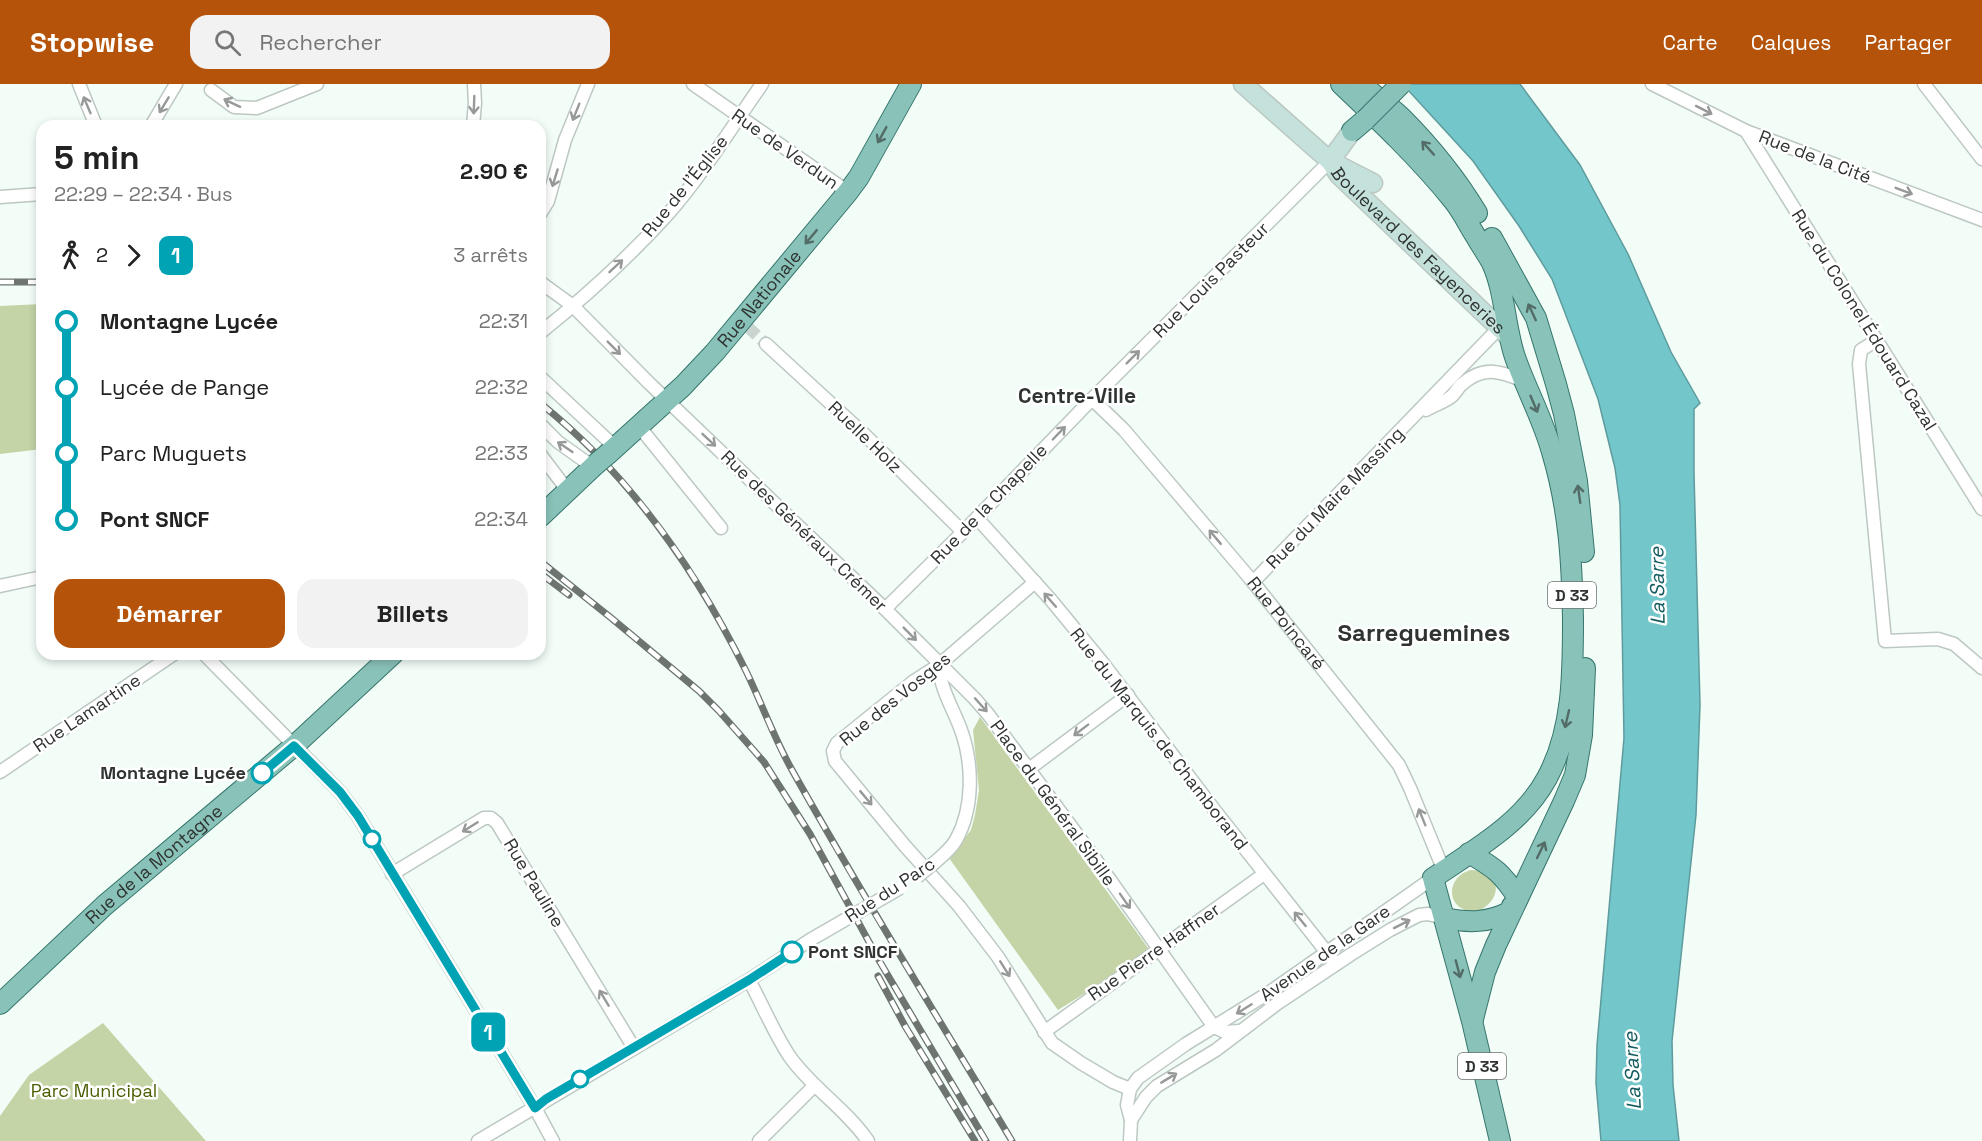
<!DOCTYPE html>
<html lang="fr">
<head>
<meta charset="utf-8">
<style>
  :root { --surface:#fff; --page:#f2f2f2; --text:#222; --muted:#767676; --accent:#b45309 }
  body { margin:0; font-family:"Space Grotesk",sans-serif; background:var(--page); color:var(--text); height:100vh; display:flex; flex-direction:column; font-size:22px; white-space:nowrap }
  * { box-sizing:border-box; margin:0 }
  p { font-size:20px; color:var(--muted) }
  .icon { flex:none; width:33px; height:33px; fill:none; stroke:currentColor; stroke-width:2; stroke-linecap:round; stroke-linejoin:round }
  .map { position:relative; flex:1; overflow:hidden }
  .side { position:absolute; left:36px; top:36px; width:510px; height:540px; display:flex; flex-direction:column; background:var(--surface); border-radius:18px; box-shadow:0 3px 9px #0003 }
  .side>* { flex:none }
  .badge { padding:0 12px; border-radius:9px; font-size:21px; line-height:39px }
  .map>.badge { position:absolute; translate:-50% -50%; box-shadow:0 0 0 3px #fff }
  .legs { display:flex; align-items:center; gap:9px; height:66px; padding:0 18px; font-size:20px }
  .legs p { margin-inline-start:auto }
  .summary { display:flex; align-items:center; justify-content:space-between; height:102px; padding:0 18px }
  h1 { font-size:33px; font-weight:600; line-height:45px }
  .primary-button { display:flex; gap:12px; margin-top:auto; padding:12px 18px }
  .primary-button a { flex:1; height:69px; border-radius:18px; background:var(--accent); color:#fff; font-size:24px; font-weight:600; line-height:69px; text-align:center }
  .primary-button a+a { background:var(--page); color:var(--text) }
  ul { padding:0 18px; list-style:none }
  li { display:flex; align-items:center; gap:21px; height:66px; font-size:22px }
  li i { display:grid; place-items:center; width:9px; height:100%; margin:0 8px; background:currentColor }
  li i::after { content:''; width:15px; height:15px; margin:-8px; border:4px solid; border-radius:50%; background:var(--surface) }
  li p { margin-inline-start:auto }
  li:first-child i { background:linear-gradient(#0000 50%,currentColor 0) }
  li:last-child i { background:linear-gradient(currentColor 50%,#0000 0) }
  header { display:flex; align-items:center; gap:36px; box-sizing:border-box; height:84px; padding:0 30px; background:var(--accent); color:#fff }
  header strong { font-size:28px }
  nav { display:flex; gap:33px; margin-inline-start:auto; font-size:21px }
  .search { width:420px; height:54px; background:var(--page); display:flex; align-items:center; gap:15px; box-sizing:border-box; padding:0 21px; border-radius:18px; color:var(--muted); font-size:22px }
  .map>svg:first-child { display:block }
</style>
</head>
<body>
<header>
<strong>Stopwise</strong>
<div class="search"><svg class="icon" aria-label="search" viewBox="0 0 24 24"><circle cx="10" cy="10" r="6"/><path d="M15 15l6 6"/></svg>Rechercher</div>
<nav><a>Carte</a><a>Calques</a><a>Partager</a></nav>
</header>
<div class="map">
<svg width="1982" height="1057" viewBox="0 0 1982 1057">
  <rect width="100%" height="100%" fill="#f2fdf7"/>
  <!-- green -->
  <path fill="#c4d4a6" d="M42 220V365L0 370V222Z
    M980 633 1151 868 1058 926 949 774 971 746 975 731 979 706 973 646Z
    M1471 786C1501 787 1504 814 1479 827 1444 830 1445 792 1471 786Z
    M103 939 206 1057H0V1032L29 991Z"/>
  <!-- water -->
  <path fill="#73c7cb" stroke="#5f9b9d" stroke-width="1.5" d="M1400 0H1520L1580 81 1628 170 1671 268 1700 319 1694 325V389L1700 621 1696 731 1672 957 1673 1001 1679 1057H1601L1596 999 1597 961 1624 654 1620 421 1615 384 1598 315 1552 195 1519 142 1473 77 1408 6Z"/>
  <g fill="none" stroke-linecap="round" stroke-linejoin="round">
    <!-- street-tunnel -->
    <path stroke="#cbd5cf" stroke-width="12" stroke-dasharray="12 6" stroke-linecap="butt" d="M748 243 766 260"/>
    <defs>
      <g id="street">
        <path d="M79 0 96 42"/>
        <path d="M693 0 848 108"/>
        <path d="M1652 0 1746 47 1982 136"/>
        <path d="M1924 0 1982 75"/>
        <path d="M211 6 234 23 257 24 317 0"/>
        <path d="M151 42 176 0"/>
        <path d="M473 42 475 19 474 0"/>
        <path d="M1746 47 1982 425"/>
        <path d="M0 113 42 110"/>
        <path d="M540 130 548 117 565 56 588 0"/>
        <path d="M540 198 573 222 649 299 885 525 975 615 988 630 1096 776 1214 943 1225 948 1239 947"/>
        <path d="M540 249C585 213 629 173 668 130 702 91 732 43 762 0"/>
        <path d="M1877 256 1861 266 1859 280 1885 557 1938 555 1954 560 1982 584"/>
        <path d="M766 260 865 351 963 448"/>
        <path d="M540 293 615 363"/>
        <path id="s1" d="M1092 315 1124 346 1253 498 1399 681 1410 704 1444 787"/>
        <path d="M1426 326C1434 321 1445 318 1452 312 1455 309 1458 304 1461 301 1483 281 1500 287 1524 297"/>
        <path d="M540 340 558 358 593 383"/>
        <path d="M638 341 721 444"/>
        <path d="M540 370 568 407"/>
        <path d="M977 434 1051 516 1102 578 1216 728 1336 880"/>
        <path d="M1035 498 939 581 914 597 837 659 833 667 835 677 905 762 959 822 998 873 1052 959 1081 979 1113 998 1130 1005"/>
        <path d="M1253 498 1499 244"/>
        <path d="M0 502 42 493"/>
        <path d="M885 525 963 448 1092 315 1330 77"/>
        <path d="M204 570 340 708 358 732 535 1024 553 1057"/>
        <path d="M1029 685 1128 611"/>
        <path d="M0 688 174 570"/>
        <path d="M934 779C942 772 951 765 956 756 974 724 973 679 961 646 953 624 940 605 939 581"/>
        <path d="M392 790 484 734H491L497 739 634 964"/>
        <path d="M749 896C762 920 775 951 790 973 812 1004 846 1025 868 1057"/>
        <path d="M1044 948 1264 790"/>
        <path d="M1131 1036 1146 1013 1157 1002 1216 966 1278 919 1350 871 1390 846 1419 831 1428 830 1444 834"/>
        <path d="M478 1057 749 896 810 856"/>
        <path d="M759 1057 814 1002"/>
        <path d="M1130 1057 1131 1036 1127 1021 1130 1005 1138 994 1186 960 1270 908 1433 794"/>
      </g>
      <g id="secondary">
        <path d="M1243 0 1330 77 1373 99"/>
        <path id="s2" d="M1330 77 1339 91 1509 253"/>
        <path d="M1330 77 1352 47"/>
      </g>
      <g id="primary">
        <path d="M1341 0C1380 37 1419 74 1453 116 1462 127 1468 140 1475 151 1480 160 1487 170 1492 179 1505 207 1505 244 1515 273 1526 305 1543 335 1552 368 1569 425 1572 477 1573 536 1573 590 1573 646 1547 694 1523 739 1474 766 1433 794L1472 937 1500 1057"/>
        <path d="M1361 0C1374 11 1388 21 1401 33 1429 61 1456 94 1477 129"/>
        <path d="M1352 47 1365 36"/>
        <path d="M1492 154 1536 234 1556 300 1564 330 1577 397 1584 468"/>
        <path id="s3" d="M609 369 683 302 715 268 848 108 859 93 911 0"/>
        <path d="M540 433 596 380"/>
        <path d="M1469 769C1495 784 1502 789 1518 814"/>
        <path d="M1444 834C1469 839 1489 839 1511 827L1512 822"/>
        <path id="s4" d="M0 920 105 821 294 662 393 570"/>
        <path d="M1473 935 1485 888 1496 861 1564 717 1575 691 1582 651 1585 584"/>
      </g>
    </defs>
    <!-- street casing -->
    <use href="#street" stroke="#bdc8c2" stroke-width="15"/>
    <!-- secondary casing -->
    <use href="#secondary" stroke="#bdc8c2" stroke-width="21"/>
    <!-- primary casing -->
    <use href="#primary" stroke="#36766c" stroke-width="22"/>
    <!-- street -->
    <use href="#street" stroke="#fff" stroke-width="12"/>
    <!-- secondary -->
    <use href="#secondary" stroke="#c4e1dc" stroke-width="18"/>
    <!-- primary -->
    <use href="#primary" stroke="#89c2b9" stroke-width="20"/>
    <defs>
      <path id="rail" d="M0 198H42
        M540 319C630 391 695 484 746 587 762 620 774 654 792 686 862 811 938 934 1012 1057
        M540 477 610 533 699 607 719 627 764 678 810 750 880 878 986 1057
        M540 489 569 511
        M878 892 905 942 975 1057"/>
    </defs>
    <!-- rail casing -->
    <use href="#rail" stroke="#6e7571" stroke-width="7"/>
    <!-- rail -->
    <use href="#rail" stroke="#fff" stroke-width="4.5" stroke-dasharray="14" stroke-linecap="butt"/>
    <defs>
      <path id="street-bridge" d="M917 793 934 779
        M810 856 900 804"/>
      <path id="primary-bridge" d="M1365 36 1401 0
        M596 380 609 369"/>
    </defs>
    <!-- street-bridge casing -->
    <use href="#street-bridge" stroke="#bdc8c2" stroke-width="15" stroke-linecap="butt"/>
    <!-- primary-bridge casing -->
    <use href="#primary-bridge" stroke="#36766c" stroke-width="22" stroke-linecap="butt"/>
    <!-- street-bridge -->
    <use href="#street-bridge" stroke="#fff" stroke-width="12"/>
    <!-- primary-bridge -->
    <use href="#primary-bridge" stroke="#89c2b9" stroke-width="20"/>
  </g>
  <!-- one-way arrows -->
  <defs><path id="oneway-shaft" d="M-6 0H5M1.5-3L5.5 0L1.5 3" fill="none" stroke-width="1.6" stroke-linecap="round" stroke-linejoin="round" transform="scale(1.5)"/></defs>
  <g stroke="#979998">
    <use href="#oneway-shaft" transform="translate(232 19) rotate(-155)"/>
    <use href="#oneway-shaft" transform="translate(87 21) rotate(-113)"/>
    <use href="#oneway-shaft" transform="translate(164 21) rotate(121)"/>
    <use href="#oneway-shaft" transform="translate(474 21) rotate(92)"/>
    <use href="#oneway-shaft" transform="translate(1704 26) rotate(27)"/>
    <use href="#oneway-shaft" transform="translate(576 28) rotate(112)"/>
    <use href="#oneway-shaft" transform="translate(555 94) rotate(107)"/>
    <use href="#oneway-shaft" transform="translate(1904 107) rotate(21)"/>
    <use href="#oneway-shaft" transform="translate(616 182) rotate(-43)"/>
    <use href="#oneway-shaft" transform="translate(614 264) rotate(45)"/>
    <use href="#oneway-shaft" transform="translate(1133 273) rotate(-45)"/>
    <use href="#oneway-shaft" transform="translate(1059 349) rotate(-46)"/>
    <use href="#oneway-shaft" transform="translate(709 356) rotate(43)"/>
    <use href="#oneway-shaft" transform="translate(565 363) rotate(-146)"/>
    <use href="#oneway-shaft" transform="translate(1215 453) rotate(-130)"/>
    <use href="#oneway-shaft" transform="translate(1050 516) rotate(-131)"/>
    <use href="#oneway-shaft" transform="translate(910 550) rotate(45)"/>
    <use href="#oneway-shaft" transform="translate(981 621) rotate(48)"/>
    <use href="#oneway-shaft" transform="translate(1081 646) rotate(143)"/>
    <use href="#oneway-shaft" transform="translate(866 714) rotate(50)"/>
    <use href="#oneway-shaft" transform="translate(1422 733) rotate(-112)"/>
    <use href="#oneway-shaft" transform="translate(470 743) rotate(148)"/>
    <use href="#oneway-shaft" transform="translate(1125 817) rotate(55)"/>
    <use href="#oneway-shaft" transform="translate(1300 835) rotate(-129)"/>
    <use href="#oneway-shaft" transform="translate(1402 840) rotate(-27)"/>
    <use href="#oneway-shaft" transform="translate(1005 885) rotate(58)"/>
    <use href="#oneway-shaft" transform="translate(604 914) rotate(-121)"/>
    <use href="#oneway-shaft" transform="translate(1244 925) rotate(148)"/>
    <use href="#oneway-shaft" transform="translate(1169 994) rotate(-31)"/>
  </g>
  <g stroke="#536c67">
    <use href="#oneway-shaft" transform="translate(882 51) rotate(119)"/>
    <use href="#oneway-shaft" transform="translate(1428 64) rotate(-132)"/>
    <use href="#oneway-shaft" transform="translate(811 153) rotate(130)"/>
    <use href="#oneway-shaft" transform="translate(1532 228) rotate(-115)"/>
    <use href="#oneway-shaft" transform="translate(1534 320) rotate(67)"/>
    <use href="#oneway-shaft" transform="translate(1579 410) rotate(-98)"/>
    <use href="#oneway-shaft" transform="translate(1567 635) rotate(103)"/>
    <use href="#oneway-shaft" transform="translate(1541 766) rotate(-64)"/>
    <use href="#oneway-shaft" transform="translate(1458 885) rotate(75)"/>
  </g>
  <g fill="none" stroke-linecap="round" stroke-linejoin="round">
    <defs>
      <path id="line-1" d="M262 689 294 662 340 708 358 732 535 1024 546 1015 749 896 792 868"/>
    </defs>
    <!-- line-1 casing -->
    <use href="#line-1" stroke="#fff" stroke-width="14"/>
    <!-- line-1 -->
    <use href="#line-1" stroke="#00a3b4" stroke-width="9"/>
  </g>
  <!-- markers -->
  <g fill="#fff" stroke="#00a3b4" stroke-width="3">
    <circle cx="262" cy="689" r="10"/>
    <circle cx="372" cy="755" r="8"/>
    <circle cx="792" cy="868" r="10"/>
    <circle cx="580" cy="995" r="8"/>
  </g>
  <g text-anchor="middle" stroke-width="5" stroke-linejoin="round" paint-order="stroke">
    <!-- shield labels -->
    <g fill="#fff" stroke="#6d706f" stroke-width="1.5">
      <rect x="1548" y="498" width="48" height="26" rx="4.5"/>
      <rect x="1458" y="969" width="48" height="26" rx="4.5"/>
    </g>
    <g font-size="16" font-weight="bold" fill="#2f3331">
      <text x="1572" y="517">D 33</text>
      <text x="1482" y="988">D 33</text>
    </g>
    <!-- street labels -->
    <g font-size="18" fill="#2f3331" stroke="#fff">
      <text transform="translate(785 65) rotate(35)" y="6">Rue de Verdun</text>
      <text transform="translate(1815 73) rotate(21)" y="6">Rue de la Cité</text>
      <text transform="translate(685 102) rotate(-51)" y="6">Rue de l'Église</text>
      <text dy="6" stroke="none"><textPath href="#s2" startOffset="126">Boulevard des Fayenceries</textPath></text>
      <text transform="translate(1211 196) rotate(-45)" y="6">Rue Louis Pasteur</text>
      <text dy="6" stroke="none"><textPath href="#s3" startOffset="216">Rue Nationale</textPath></text>
      <text transform="translate(1864 236) rotate(58)" y="6">Rue du Colonel Édouard Cazal</text>
      <text transform="translate(865 353) rotate(44)" y="6">Ruelle Holz</text>
      <text transform="translate(1335 414) rotate(-46)" y="6">Rue du Maire Massing</text>
      <text transform="translate(989 420) rotate(-46)" y="6">Rue de la Chapelle</text>
      <text transform="translate(804 447) rotate(44)" y="6">Rue des Généraux Crémer</text>
      <text dy="6" stroke="none"><textPath href="#s1" startOffset="297">Rue Poincaré</textPath></text>
      <text transform="translate(895 615) rotate(-39)" y="6">Rue des Vosges</text>
      <text transform="translate(87 629) rotate(-34)" y="6">Rue Lamartine</text>
      <text transform="translate(1159 655) rotate(52)" y="6">Rue du Marquis de Chamborand</text>
      <text transform="translate(1053 719) rotate(54)" y="6">Place du Général Sibille</text>
      <text dy="6" stroke="none"><textPath href="#s4" startOffset="208">Rue de la Montagne</textPath></text>
      <text transform="translate(534 799) rotate(59)" y="6">Rue Pauline</text>
      <text transform="translate(890 806) rotate(-33)" y="6">Rue du Parc</text>
      <text transform="translate(1154 868) rotate(-35)" y="6">Rue Pierre Haffner</text>
      <text transform="translate(1325 869) rotate(-35)" y="6">Avenue de la Gare</text>
    </g>
    <!-- stop labels -->
    <g font-size="18" font-weight="bold" fill="#2f3331" stroke="#fff" text-anchor="end">
      <text x="246" y="695">Montagne Lycée</text>
      <text x="808" y="874" text-anchor="start">Pont SNCF</text>
    </g>
    <!-- park labels -->
    <g font-size="18" fill="#495e00" stroke="#fff">
      <text x="94" y="1013">Parc Municipal</text>
    </g>
    <!-- water labels -->
    <g font-size="20" font-style="italic" fill="#165d61" stroke="#fff">
      <text transform="translate(1657 502) rotate(-91)" y="7">La Sarre</text>
      <text transform="translate(1632 987) rotate(-93)" y="7">La Sarre</text>
    </g>
    <!-- quarter labels -->
    <g font-size="21" font-weight="bold" fill="#2f3331" stroke="#fff">
      <text x="1077" y="319">Centre-Ville</text>
    </g>
    <!-- district labels -->
    <g font-size="24" font-weight="bold" fill="#2f3331" stroke="#fff">
      <text x="1424" y="557">Sarreguemines</text>
    </g>
  </g>
</svg>
<b class="badge" style="left:488px;top:948px;background:#00a3b4;color:#fff">1</b>
<section class="side">
<div class="summary"><div><h1>5 min</h1><p>22:29 – 22:34 · Bus</p></div><b>2.90 €</b></div>
<div class="legs"><svg class="icon" aria-label="walk" viewBox="0 0 24 24"><circle cx="13" cy="4" r="2"/><path d="M13 8l-2 6 4 7M11 14l-3 7M7 12l3-4h3l4 4"/></svg>2<svg class="icon" aria-label="forward" viewBox="0 0 24 24"><path d="M9 5l7 7-7 7"/></svg><b class="badge" style="background:#00a3b4;color:#fff">1</b><p>3 arrêts</p></div>
<ul>
<li><i style="color:#00a3b4"></i><b>Montagne Lycée</b><p>22:31</p></li>
<li><i style="color:#00a3b4"></i><span>Lycée de Pange</span><p>22:32</p></li>
<li><i style="color:#00a3b4"></i><span>Parc Muguets</span><p>22:33</p></li>
<li><i style="color:#00a3b4"></i><b>Pont SNCF</b><p>22:34</p></li>
</ul>
<div class="primary-button"><a>Démarrer</a><a>Billets</a></div>
</section>
</div>
</body>
</html>
